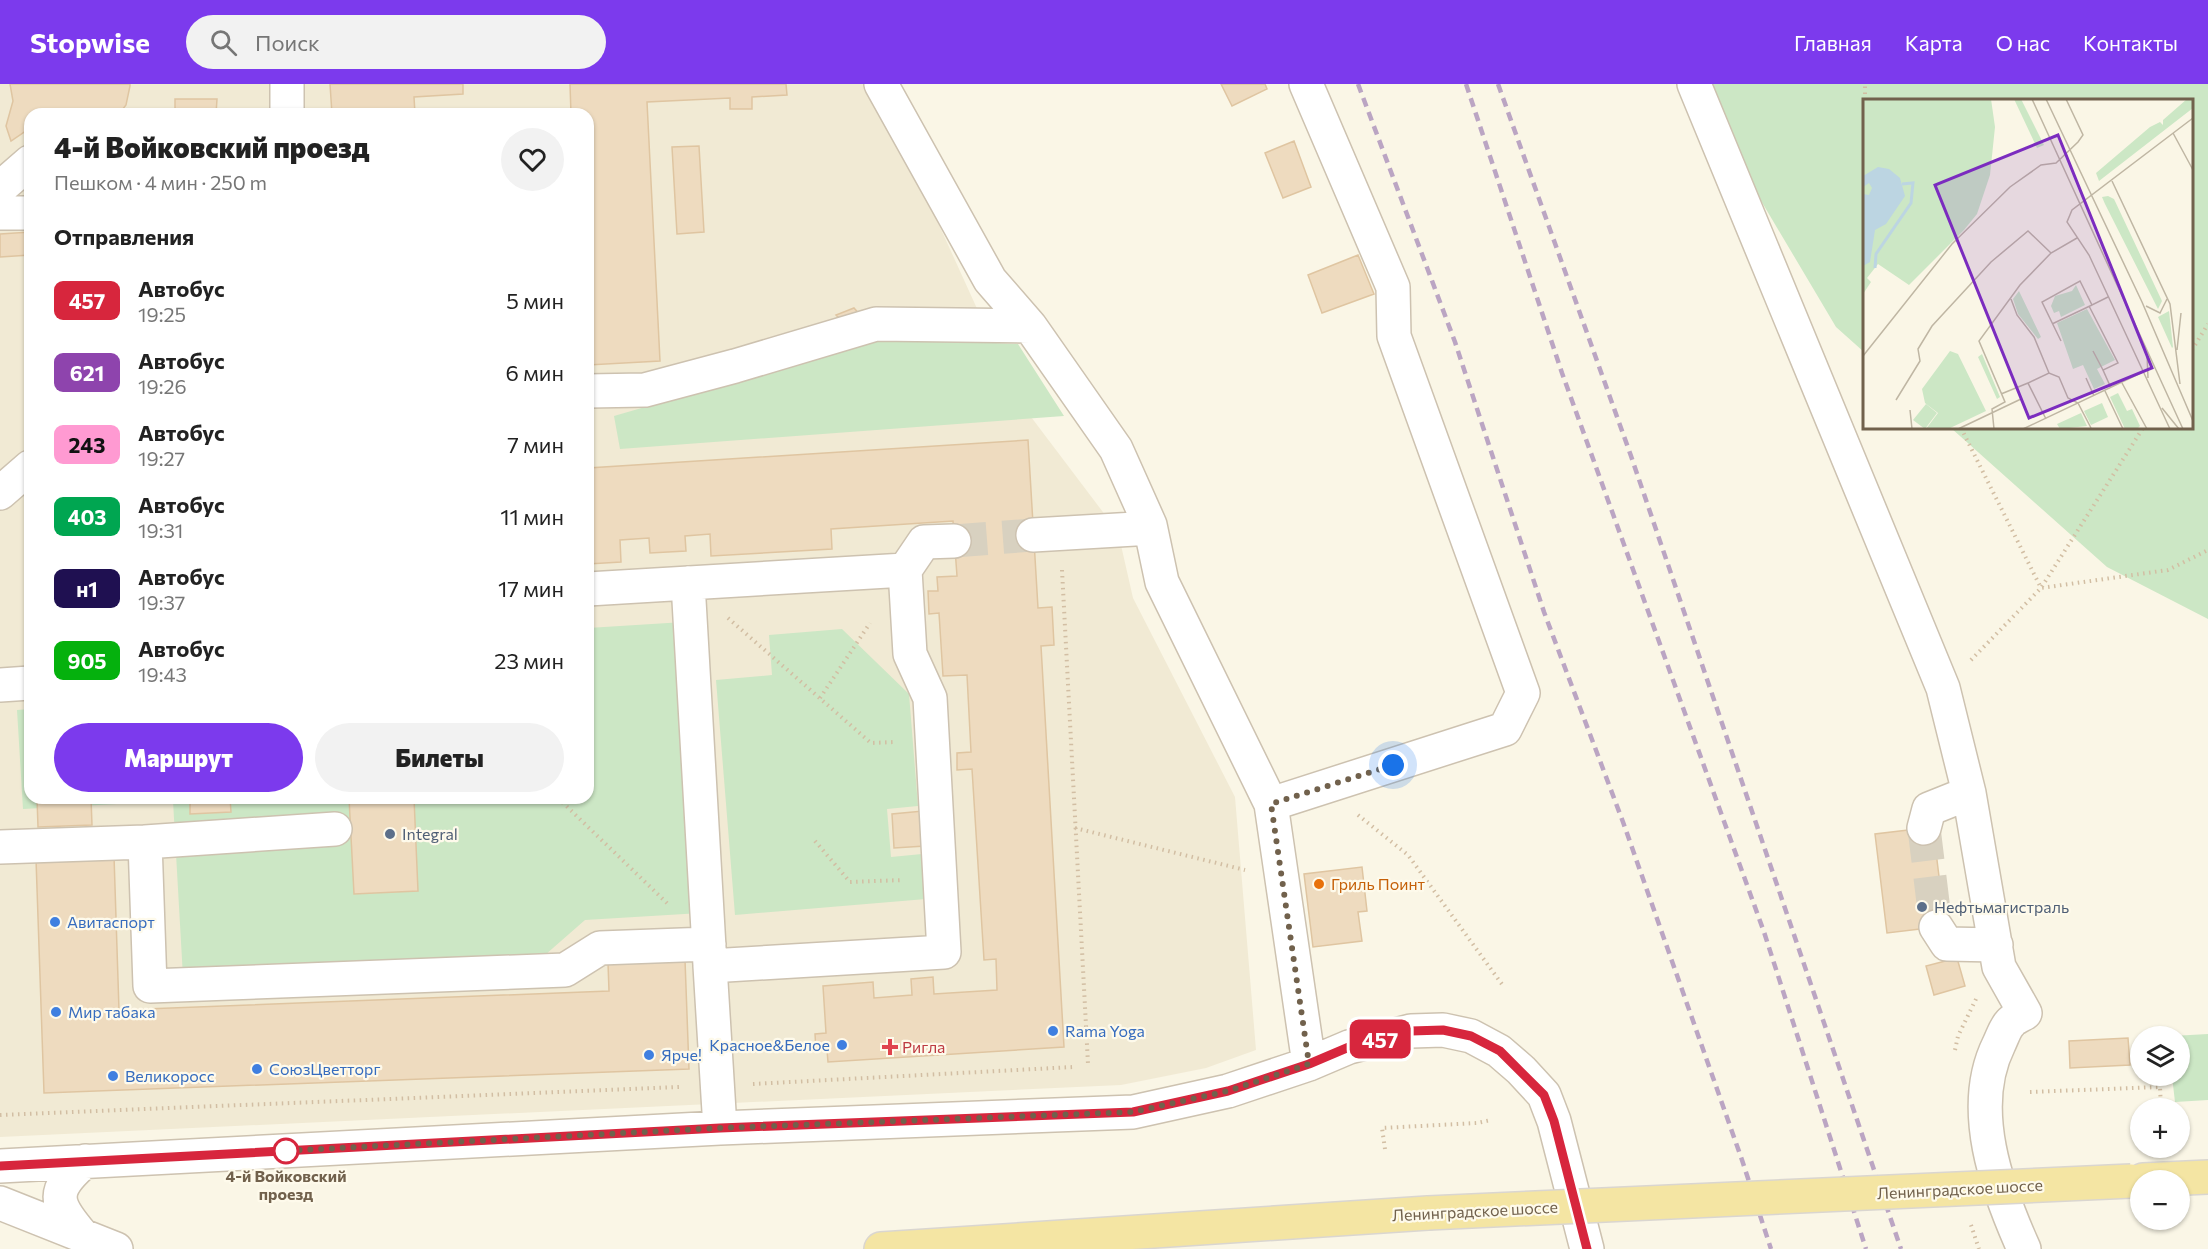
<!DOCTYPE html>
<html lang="ru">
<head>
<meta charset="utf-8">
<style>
  :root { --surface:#fff; --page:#f2f2f2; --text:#222; --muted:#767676; --accent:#7c3aed }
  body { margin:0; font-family:Commissioner,sans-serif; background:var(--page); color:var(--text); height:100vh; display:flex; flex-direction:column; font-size:22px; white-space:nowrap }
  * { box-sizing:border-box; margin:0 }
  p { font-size:20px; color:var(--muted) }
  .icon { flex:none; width:33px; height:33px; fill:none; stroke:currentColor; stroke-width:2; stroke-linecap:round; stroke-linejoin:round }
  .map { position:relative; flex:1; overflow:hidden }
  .details { position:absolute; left:24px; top:24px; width:570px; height:696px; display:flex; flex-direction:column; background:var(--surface); border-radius:18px; box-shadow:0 2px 4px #0004 }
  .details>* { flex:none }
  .badge { padding:0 12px; border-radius:9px; font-size:21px; line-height:39px }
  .buttons { position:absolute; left:2130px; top:942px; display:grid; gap:12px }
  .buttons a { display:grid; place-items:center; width:60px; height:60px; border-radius:50%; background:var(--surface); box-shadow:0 2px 4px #0004; font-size:30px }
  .you { position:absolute; width:30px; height:30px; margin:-15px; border:4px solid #fff; border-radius:50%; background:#1a73e8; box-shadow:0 0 0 9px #1a73e833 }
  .map>.badge { position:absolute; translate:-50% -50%; box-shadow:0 0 0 3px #fff }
  h2 { padding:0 30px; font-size:22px; line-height:54px }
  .round { display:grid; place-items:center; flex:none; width:63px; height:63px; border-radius:32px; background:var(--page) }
  .overview { display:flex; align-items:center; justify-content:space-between; height:102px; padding:0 30px }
  h1 { font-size:28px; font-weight:800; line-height:45px }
  .button { display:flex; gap:12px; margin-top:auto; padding:12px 30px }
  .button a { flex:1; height:69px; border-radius:36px; background:var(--accent); color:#fff; font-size:24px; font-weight:800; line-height:69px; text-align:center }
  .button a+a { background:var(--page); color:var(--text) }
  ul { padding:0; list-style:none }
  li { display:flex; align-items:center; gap:18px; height:72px; padding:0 30px }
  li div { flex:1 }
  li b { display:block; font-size:22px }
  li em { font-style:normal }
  li .badge { min-width:66px; font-weight:700; text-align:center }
  header { display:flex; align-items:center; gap:36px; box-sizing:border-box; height:84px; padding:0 30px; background:var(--accent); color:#fff }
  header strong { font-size:28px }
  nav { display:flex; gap:33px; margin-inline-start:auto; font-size:21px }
  .search { width:420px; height:54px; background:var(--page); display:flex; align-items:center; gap:15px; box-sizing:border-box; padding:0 21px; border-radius:33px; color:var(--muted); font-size:22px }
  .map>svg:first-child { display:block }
</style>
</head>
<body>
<header>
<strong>Stopwise</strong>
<div class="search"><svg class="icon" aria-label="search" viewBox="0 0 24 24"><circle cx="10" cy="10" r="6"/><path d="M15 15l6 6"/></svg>Поиск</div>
<nav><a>Главная</a><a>Карта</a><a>О нас</a><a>Контакты</a></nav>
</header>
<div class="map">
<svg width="2208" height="1165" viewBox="0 0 2208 1165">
  <rect width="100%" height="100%" fill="#faf6e6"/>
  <!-- residential -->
  <path fill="#f1ead4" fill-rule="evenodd" d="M0 0H875L1019 317 1118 448 1133 514 1235 713 1256 966 1206 984 1121 1001 0 1053ZM30 30H588V714H30Z"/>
  <!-- green -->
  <path fill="#cce7c5" d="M1702 0H2208V535L2107 483 1951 344H2192V16H1864V268L1836 243 1744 88Z
    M883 254 1018 260 1064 332 620 365 614 332Z
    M684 538 701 829 585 836 545 871 183 893 173 717 23 725 17 626 30 625V714H588V544Z
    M842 545 909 610 918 722 887 725 891 773 922 770 926 815 735 831 716 596 772 591 769 551Z
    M2208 950V1016L2175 1018 2172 992H2180V952H2172Z"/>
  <!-- building -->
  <path fill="#eedbbf" stroke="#dfc5a1" stroke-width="1.5" d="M10 0H130V2L126 21 119 30H30V44L11 57 6 42 13 17Z
    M330 0H463V10L414 13 415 30H332Z
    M570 0H786L787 11 752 13V25H730V14L647 18 660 277 588 281V30H571Z
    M1221 0H1265L1267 5 1232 22Z
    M175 15H217L216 30H175Z
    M1294 57 1311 103 1283 114 1265 69Z
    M699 62 704 148 677 150 672 63Z
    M30 148V171L0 173V150Z
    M1358 171 1374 210 1322 229 1308 191Z
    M854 224 864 235 848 243 836 231Z
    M1028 356 1038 524 1052 523 1054 561 1041 562 1064 963 828 978 827 966H816L815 950 826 949 823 902 873 898 874 914 912 911 911 895 933 893 934 910 997 906 996 875 984 876 972 685 957 686V669L971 668 967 591 943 592 939 529 929 530 928 507H938L937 493 957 492 953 437 831 445 832 465 711 472 710 450 685 452 686 467 650 469 649 454 620 456 621 478 588 480V384Z
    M37 714H91L92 741 38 743Z
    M190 714H230L231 728 190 730Z
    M349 714H414L418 807 354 810Z
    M923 727 925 762 894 764 892 730Z
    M1933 743 1945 842 1887 849 1875 750Z
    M114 772 119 926 609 907 608 879 685 876 689 985 44 1009 36 775Z
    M1362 783 1367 827 1358 828 1362 857 1313 863 1304 790Z
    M1957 874 1965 902 1934 911 1926 882Z
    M2128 954 2130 981 2070 984 2069 957Z"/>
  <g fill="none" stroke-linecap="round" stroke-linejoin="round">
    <!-- minor-tunnel -->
    <path stroke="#d8d1c0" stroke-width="33" stroke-dasharray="33 16" stroke-linecap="butt" d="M954 457 1033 451
      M1924 744 1936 843"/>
    <defs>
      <path id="minor" d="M287 0V30
        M881 0 990 196 1030 242 1116 365 1150 441 1162 498 1271 720 1309 980
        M1694 0 1943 604 1969 709 1999 883 2025 929C2020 932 2013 935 2010 939 2005 944 2002 954 1999 960 1967 1024 1997 1105 2024 1165
        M0 104 30 78
        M0 129H30
        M588 307 645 306 735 282 876 240 1030 242
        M0 409 30 383
        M1033 451 1135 445 1150 441
        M905 486 924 458 954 457
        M688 499 710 881
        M588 505 905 486 910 570 930 614 944 868 710 882 720 1044
        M0 601 30 599
        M1271 720 1505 645 1523 609 1394 252 1393 203 1306 0
        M1924 744 1929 725 1969 709
        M145 758 335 745
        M0 763 145 758 150 902 565 886 600 864 709 860
        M1936 843 1947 860 1996 861
        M0 1082 720 1044 1133 1028 1228 1007 1309 980 1349 963 1411 947 1443 946 1471 952 1499 967 1521 986 1544 1011 1554 1037 1587 1165
        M0 1119 116 1165
        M81 1150C54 1118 51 1107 85 1077"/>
      <path id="major" d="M2143 1096 2208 1093
        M881 1165 1428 1129"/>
    </defs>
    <!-- minor casing -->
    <use href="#minor" stroke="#cdc2b0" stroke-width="36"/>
    <!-- major casing -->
    <use href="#major" stroke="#dad6d0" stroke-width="36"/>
    <!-- path -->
    <path stroke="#d2bea3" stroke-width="4" stroke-dasharray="1.5 4.5" stroke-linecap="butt" d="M1865 16V0
      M2192 266 2208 240
      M1961 344 2041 504 2168 486 2208 466
      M1062 486 1088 980
      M728 534 871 659 895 658
      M1971 576 2041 504 2143 344
      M820 614 870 539
      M558 714 670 822
      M1358 731 1408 771 1504 903
      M1075 744 1245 786
      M815 757 850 798 903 796
      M1955 966 1958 952 1976 915
      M753 1000 1073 983
      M2030 1008 2160 1003 2161 1024
      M0 1031 680 1003
      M1385 1065 1382 1044 1477 1039 1491 1036
      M1971 1141 1979 1165"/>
    <!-- minor -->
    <use href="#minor" stroke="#fff" stroke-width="33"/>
    <!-- major -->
    <use href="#major" stroke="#f4e5a3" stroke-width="33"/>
    <!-- rail -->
    <path stroke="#bba5c3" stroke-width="4.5" stroke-dasharray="9 6" stroke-linecap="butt" d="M1358 0 1455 258 1544 528 1623 738 1742 1076 1771 1165
      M1466 0 1562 289 1764 848 1866 1165
      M1498 0 1631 372 1901 1165"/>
    <defs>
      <path id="major-bridge" d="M1428 1129 2131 1097"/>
    </defs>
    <!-- major-bridge casing -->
    <use href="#major-bridge" stroke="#dad6d0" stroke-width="36" stroke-linecap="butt"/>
    <!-- major-bridge -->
    <use href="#major-bridge" stroke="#f4e5a3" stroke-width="33"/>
  </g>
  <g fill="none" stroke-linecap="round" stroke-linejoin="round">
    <defs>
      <path id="line" d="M0 1082 720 1044 1133 1028 1228 1007 1309 980 1349 963 1411 947 1443 946 1471 952 1500 967 1544 1011 1554 1037 1587 1165"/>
    </defs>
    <!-- line casing -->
    <use href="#line" stroke="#fff" stroke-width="14"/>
    <!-- line -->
    <use href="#line" stroke="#d7263d" stroke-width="9"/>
    <!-- walk -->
    <path stroke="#71614c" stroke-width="6" stroke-dasharray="0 10.8" d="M286 1067H282L720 1044 1133 1028 1228 1007 1309 980 1271 720 1393 681"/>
  </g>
  <!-- markers -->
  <g fill="#5c6f8a" stroke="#fefaeb" stroke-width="2">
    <circle cx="390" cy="750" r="6"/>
    <circle cx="1922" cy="823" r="6"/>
  </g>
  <circle fill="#e8710a" stroke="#fefaeb" stroke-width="2" cx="1319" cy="800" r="6"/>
  <g fill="#3f7fe0" stroke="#fefaeb" stroke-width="2">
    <circle cx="55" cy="838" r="6"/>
    <circle cx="56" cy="928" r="6"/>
    <circle cx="1053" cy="947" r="6"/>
    <circle cx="842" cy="961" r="6"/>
    <circle cx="649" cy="971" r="6"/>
    <circle cx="257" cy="985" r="6"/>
    <circle cx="113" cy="992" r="6"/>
  </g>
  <path fill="#e0444e" stroke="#fefaeb" stroke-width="2" d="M887 954h6v6h6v6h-6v6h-6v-6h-6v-6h6z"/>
  <circle fill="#fff" stroke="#d7263d" stroke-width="3" cx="286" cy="1067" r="12"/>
  <g text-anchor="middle" stroke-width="4.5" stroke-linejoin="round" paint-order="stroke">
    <!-- service labels -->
    <g font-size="16" fill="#4e5e75" stroke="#fefaeb" text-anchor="start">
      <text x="402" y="756">Integral</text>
      <text x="1934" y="829">Нефтьмагистраль</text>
    </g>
    <!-- food labels -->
    <g font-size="16" fill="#c56008" stroke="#fefaeb" text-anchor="start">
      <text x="1331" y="806">Гриль Поинт</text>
    </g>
    <!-- shop labels -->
    <g font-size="16" fill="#366cbe" stroke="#fefaeb" text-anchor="start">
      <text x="67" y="844">Авитаспорт</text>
      <text x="68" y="934">Мир табака</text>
      <text x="1065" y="953">Rama Yoga</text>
      <text x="830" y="967" text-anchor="end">Красное&amp;Белое</text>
      <text x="661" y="977">Ярче!</text>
      <text x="269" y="991">СоюзЦветторг</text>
      <text x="125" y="998">Великоросс</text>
    </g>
    <!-- health labels -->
    <g font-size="16" fill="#be3a42" stroke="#fefaeb" text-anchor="start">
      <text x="902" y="969">Ригла</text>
    </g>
    <!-- stop labels -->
    <g font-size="16" font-weight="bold" fill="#71614c" stroke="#fefaeb">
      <text x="286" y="1098">4-й Войковский<tspan x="286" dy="18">проезд</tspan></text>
    </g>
    <!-- street labels -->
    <g font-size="16" fill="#71614c" stroke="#fefaeb">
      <text transform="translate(1960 1105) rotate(-3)" y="6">Ленинградское шоссе</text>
      <text transform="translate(1475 1127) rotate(-3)" y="6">Ленинградское шоссе</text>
    </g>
  </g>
  <!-- overview -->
  <g transform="translate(1863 15)">
    <rect width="330" height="330" fill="#faf6e6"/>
    <path d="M0 0H128L132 28 127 76 114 115 101 131 46 186 15 165 4 179 8 183 0 195ZM151 0H158L181 46 174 49ZM324 0H330V9L236 82 233 74 287 28 297 23 300 26V21ZM245 97 251 100 299 202 295 210 242 105 239 98ZM213 186 222 206 198 218 196 212 191 214 188 207 192 197 209 192ZM156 192 178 238 175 240 155 215 150 200ZM224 210 252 261 234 270 242 285 231 290 220 266 210 270 194 224ZM306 212 310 248 309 249 295 218ZM87 252 95 255 123 312 85 330H63L75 314 62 304 59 290ZM119 255 137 298 134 300 115 258ZM255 294 264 312 269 310 277 327 274 330H262L247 298ZM239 304 245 318 228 326 221 312ZM63 305 74 314 62 330 50 321ZM218 314 224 327 197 330 194 325Z" fill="#cce7c5"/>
    <path d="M15 68 26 70 37 79 42 97 23 125 12 131 7 163 0 167V95L6 96 9 89 6 84 0 88V77Z" fill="#bcd5e2"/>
    <path fill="none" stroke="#bcd5e2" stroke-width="3" d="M12 169 13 155 48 104 50 84 39 85"/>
    <path fill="none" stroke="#bfb6a3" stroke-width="1.5" d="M169 0 320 330M183 0 279 203 330 322M310 34 330 71M249 82 307 205 317 285M148 200 154 216 171 238 186 274M226 207 255 264 240 271 248 289M283 207 297 214 304 200M189 225 229 206M198 242 179 203 217 182 229 206 245 198M314 251 318 214M230 252 240 271M284 255 285 279M0 257 89 145 147 88 178 66 193 64 215 43 220 36 203 0M223 279 231 297M259 284 284 330M242 292 260 330M138 295 165 284M33 301 57 262 55 250 69 227 128 163 165 132 188 154M299 309 316 330M47 311 49 330M183 320 165 284 186 274 196 278 205 299 215 304 228 329M95 330 158 300M131 330 129 310 142 303 116 242 157 186 188 154 214 139M160 330 280 273M307 330 226 156 204 123 209 111 330 19"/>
    <path fill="#7b2cbf" fill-opacity="0.15" stroke="#7b2cbf" stroke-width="3" d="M195 36 289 269 166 319 72 86Z"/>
    <rect width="330" height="330" fill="none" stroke="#71614c" stroke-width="3"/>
  </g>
</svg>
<div class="buttons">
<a><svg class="icon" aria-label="layers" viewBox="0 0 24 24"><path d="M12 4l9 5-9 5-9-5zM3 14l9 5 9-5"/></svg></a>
<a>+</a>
<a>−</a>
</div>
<div class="you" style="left:1393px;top:681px"></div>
<b class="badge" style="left:1380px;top:955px;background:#d7263d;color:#fff">457</b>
<section class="details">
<div class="overview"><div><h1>4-й Войковский проезд</h1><p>Пешком · 4 мин · 250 m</p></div><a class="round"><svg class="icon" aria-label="heart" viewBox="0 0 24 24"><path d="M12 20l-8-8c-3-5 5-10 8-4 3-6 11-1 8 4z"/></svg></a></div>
<h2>Отправления</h2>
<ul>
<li><span class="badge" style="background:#d7263d;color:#fff">457</span><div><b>Автобус</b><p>19:25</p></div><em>5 мин</em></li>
<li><span class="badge" style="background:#8e44ad;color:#fff">621</span><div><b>Автобус</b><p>19:26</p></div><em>6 мин</em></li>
<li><span class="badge" style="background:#ff9ad2;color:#111">243</span><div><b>Автобус</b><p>19:27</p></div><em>7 мин</em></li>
<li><span class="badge" style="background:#00a651;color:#fff">403</span><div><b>Автобус</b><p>19:31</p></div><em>11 мин</em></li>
<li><span class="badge" style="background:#1f1051;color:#fff">н1</span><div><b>Автобус</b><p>19:37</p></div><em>17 мин</em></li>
<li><span class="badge" style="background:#05b10d;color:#fff">905</span><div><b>Автобус</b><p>19:43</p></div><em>23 мин</em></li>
</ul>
<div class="button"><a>Маршрут</a><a>Билеты</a></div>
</section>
</div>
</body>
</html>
